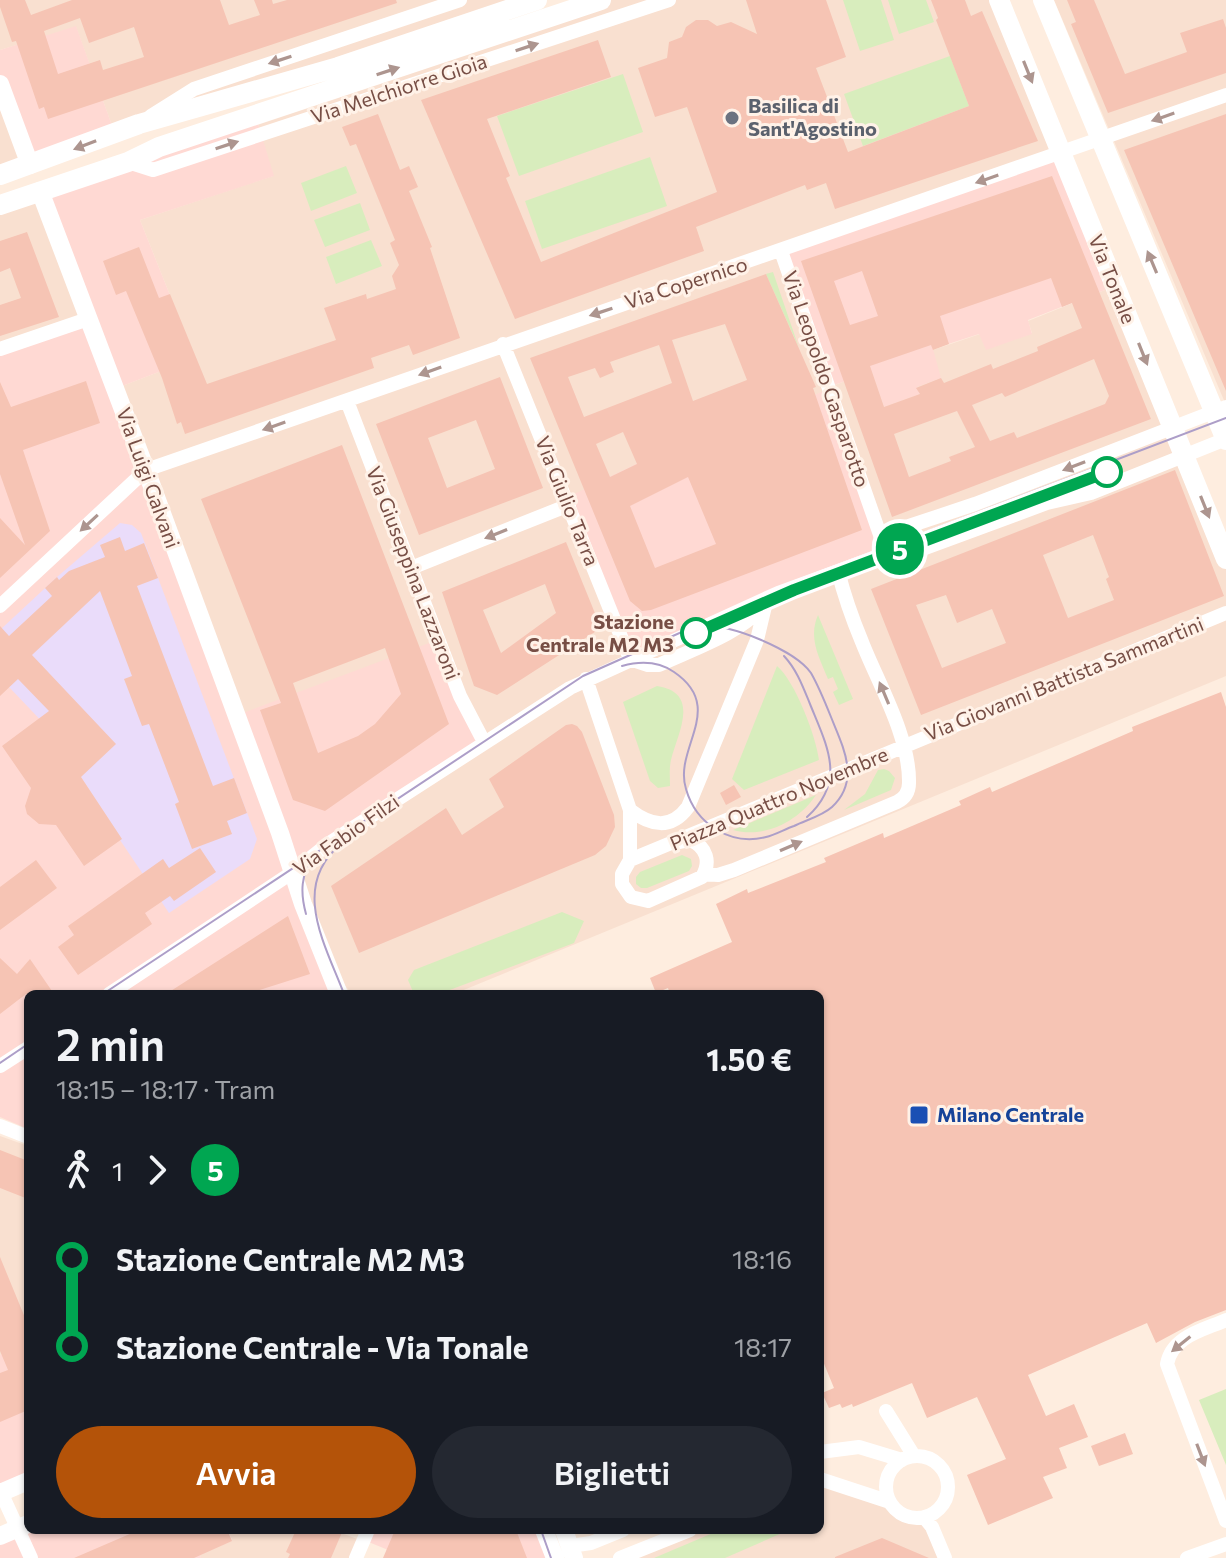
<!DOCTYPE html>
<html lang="it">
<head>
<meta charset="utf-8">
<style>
  :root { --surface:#171b24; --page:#242831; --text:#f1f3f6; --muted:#9ea1a6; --accent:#b45309 }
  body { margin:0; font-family:Commissioner,sans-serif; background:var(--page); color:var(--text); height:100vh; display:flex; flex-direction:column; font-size:30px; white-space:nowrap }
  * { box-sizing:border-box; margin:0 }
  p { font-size:26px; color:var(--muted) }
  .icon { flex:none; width:44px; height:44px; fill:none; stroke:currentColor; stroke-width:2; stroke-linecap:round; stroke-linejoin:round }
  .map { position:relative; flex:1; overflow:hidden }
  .sheet { position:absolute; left:24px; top:990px; width:800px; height:544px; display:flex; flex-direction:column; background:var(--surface); border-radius:12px; box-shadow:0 2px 6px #0004 }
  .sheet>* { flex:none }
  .badge { padding:0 16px; border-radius:26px; font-size:28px; line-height:52px }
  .map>.badge { position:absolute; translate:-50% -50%; box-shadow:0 0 0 4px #fff }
  .legs { display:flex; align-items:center; gap:12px; height:88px; padding:0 32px; font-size:26px }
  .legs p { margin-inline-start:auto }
  .summary { display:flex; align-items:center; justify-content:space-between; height:136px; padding:0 32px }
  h1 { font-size:44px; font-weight:600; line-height:60px }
  .primary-button { display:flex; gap:16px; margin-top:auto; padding:16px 32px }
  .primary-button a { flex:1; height:92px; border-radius:48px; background:var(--accent); color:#fff; font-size:32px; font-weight:600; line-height:92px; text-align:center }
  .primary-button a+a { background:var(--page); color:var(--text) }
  ul { padding:0 32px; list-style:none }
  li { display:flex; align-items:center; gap:28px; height:88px; font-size:30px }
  li i { display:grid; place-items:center; width:12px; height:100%; margin:0 10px; background:currentColor }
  li i::after { content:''; width:20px; height:20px; margin:-10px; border:6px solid; border-radius:50%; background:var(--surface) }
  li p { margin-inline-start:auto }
  li:first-child i { background:linear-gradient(#0000 50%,currentColor 0) }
  li:last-child i { background:linear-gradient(currentColor 50%,#0000 0) }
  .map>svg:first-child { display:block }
</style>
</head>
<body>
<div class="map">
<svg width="1226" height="1558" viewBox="0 0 1226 1558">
  <rect width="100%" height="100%" fill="#feeddf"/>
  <!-- residential -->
  <path fill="#f9e0d0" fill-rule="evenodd" d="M0 0H531L114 131 76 27 0 50Z
    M610 0H996L1057 151 832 386 872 371 916 388 933 350 980 334 1032 333 1028 321 1110 288 1226 568V676L454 994H352L331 969 117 388 195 358 140 220 273 176 256 117ZM827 390 631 655 772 414Z
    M1054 0H1226V405Z
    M0 92 27 164 0 173Z
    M39 193 85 316 0 347V208Z
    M0 1136 28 1146V1342L0 1355Z
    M820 1481 889 1504 905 1518 922 1519 942 1558H625L695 1530H820Z
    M235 1530H268L269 1533 276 1530H333L360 1540 353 1558H201L200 1555 232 1540 229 1533Z"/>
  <!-- commercial -->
  <path fill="#ffd9d3" d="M76 26 114 131 32 163 0 76V50Z
    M256 117 274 176 140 220 195 358 117 388 43 192Z
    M1058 160 1110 288 1028 320 1032 334 986 350 979 334 933 349 941 378 917 387 920 394 884 407 872 372 831 386 787 254Z
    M88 322 144 469 0 603V353Z
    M828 389 884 551 631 655 568 497 766 401 772 414Z
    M145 473 235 716 437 640 481 741 289 871 336 994H28V1129L0 1117V609Z
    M28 1342V1480L0 1492V1355Z
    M19 1529 28 1530H235L229 1533 232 1541 200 1555 201 1558H32Z
    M17 1530 29 1558H0V1537Z
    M371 1530H542L553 1558H408L366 1541Z"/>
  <!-- education -->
  <path fill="#eadcfa" d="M120 523 132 525 141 533 257 839 250 859 169 913 120 840 121 838 50 730 9 687 0 630 57 577Z"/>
  <!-- green -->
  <path fill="#d8edbd" d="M843 0H881L894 40 860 51Z
    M888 0H926L934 22 899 34Z
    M950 56 969 106 863 146 844 94Z
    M623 74 643 132 519 176 497 116Z
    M650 157 667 206 542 249 525 201Z
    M346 166 357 193 311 211 301 183Z
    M360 203 370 230 325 247 314 220Z
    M371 240 382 266 336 284 326 257Z
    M773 272 799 348 766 274Z
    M818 615 853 699 839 705 833 692 838 689 833 677 828 679C819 657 808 638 818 615Z
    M777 666C795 681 816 736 819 760L744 790 732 779Z
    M657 686C702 693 677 734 671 760 669 768 670 777 670 786L658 788 650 781 623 702Z
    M884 769 889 771 895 778 891 790 844 810 865 794 878 770Z
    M816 795C799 821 764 839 733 830Z
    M682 855 691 859 692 866 689 871 647 888H641L636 884V877L640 872Z
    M562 912 584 921 574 943 439 994H414L408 980 414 970Z
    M1226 1389V1465L1199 1400Z
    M720 1530H789L725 1558H654Z"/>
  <!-- building -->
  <path fill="#f6c4b4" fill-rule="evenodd" d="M0 0H25L31 15 72 0H220L229 25 260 15 254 0H272L273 4 287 0H396L397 3 48 119 44 107 39 109 16 41 12 42 0 7ZM80 18 89 43 134 27 144 57 103 70 100 60 58 74 44 31Z
    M746 0H826L846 57 816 68 848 152 969 106 936 20 938 18 931 0H965L971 16 982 11 1038 141 835 209 826 183 807 190 805 185 696 227 704 251 515 319 421 100 598 40 611 77 487 119 510 176 506 178 541 262 717 192 687 107 655 117 638 68 667 58 669 42 682 37 686 27 696 20H708L717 26 731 22 757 34Z
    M1067 0H1094L1125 74 1187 52 1180 33 1223 19 1226 28V73L1108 113 1071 24 1076 22Z
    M378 114 400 170 409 166 418 187 409 191 432 247 430 248 460 338 413 355 409 345 371 358 374 368 185 434 181 422 177 424 162 378 126 291 116 295 103 261 139 247 159 298 170 294 207 384 336 340 324 308 366 294 367 299 396 289 392 276 399 265 390 243 395 240 356 144 350 146 342 127Z
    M1226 114V391L1124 150Z
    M1052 176 1151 419 892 517 801 261ZM862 271 878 316 850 325 834 281ZM1051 278 1062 307 1072 303 1082 328 1037 347 1038 351 993 369 991 364 944 383 941 378 916 388 920 394 884 407 870 366 931 345 933 350 949 344 940 316ZM1094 359 1109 396 1105 404 1017 438 1014 432 990 441 972 405 1002 393 1005 397ZM957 411 975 447 949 457 951 461 909 477 894 434Z
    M27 232 59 317 0 336V305L21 298 10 268 0 272V241Z
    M766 274 816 387 813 388 862 530 651 610 642 611 630 601 530 358ZM725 324 747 380 693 401 672 340ZM659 345 672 383 584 417 568 377 595 368 600 378 614 372 610 362ZM623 432 637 464 610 477 596 444ZM688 477 716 544 655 568 630 506Z
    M500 377 543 488 419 535 376 424ZM476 420 495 469 447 488 428 438Z
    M86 381 100 423 23 450 50 531 0 578V518L25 545 0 474V382L11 407Z
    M342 445 449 724 325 811 293 800 260 710 281 703 201 499ZM385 648 401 694 375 724 358 736 318 753 293 683Z
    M1175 470 1224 596 921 715 871 589ZM1093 535 1109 577 1106 579 1114 600 1068 618 1043 555ZM946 595 957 623 992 609 1006 643 942 668 916 605Z
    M120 537 125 551 144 543 158 578 137 586 213 786 234 778 247 813 227 821 232 834 192 849 175 804 179 802 149 724 142 726 124 679 132 676 100 591 32 655 116 744 81 777 122 839 84 866 56 825 39 824 27 814 25 806 31 788 2 746 49 711 18 679 0 696V626L9 636 52 596 45 588 57 577 59 580 69 571 105 557 100 545Z
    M566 542 601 628 497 695 474 686 442 592ZM545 584 556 613 501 653 483 610Z
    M1221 692 1226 707V1310L1195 1322 1156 1343 1147 1323 1028 1375 1046 1416 1074 1404 1088 1437 1059 1448 1067 1468 1043 1477 1053 1498 988 1525 967 1475 1006 1459 977 1397 927 1418 912 1383 853 1407 852 1404 842 1408 840 1404 829 1408 822 1393 834 1388 820 1354V994H670L668 988 656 993 650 978 732 942 716 904 747 889 748 893 826 862 824 858 883 833 884 838 961 805 959 801 990 787 992 792 1133 731 1132 727Z
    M572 724 577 726 582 732 614 815 615 827 606 846 595 855 359 953 331 886 446 808 462 835 504 807 489 779 566 725Z
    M734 785 741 797 726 805 720 793Z
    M200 848 216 872 174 901 170 896 145 913 152 924 78 975 58 947 74 935 68 926 163 859 169 868Z
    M36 860 57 888 0 930V887Z
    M288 916 310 974 247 994H166Z
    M0 958 17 974 30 959 54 994H26L0 1014Z
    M0 1150 28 1161V1199L0 1188Z
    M0 1257 28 1325V1410L0 1422V1373L8 1370 0 1351Z
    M1125 1433 1133 1454 1099 1466 1091 1446Z
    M139 1530H227L232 1541 194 1558H74Z
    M296 1530H343L331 1558H288L290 1554 286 1552Z
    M395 1530H516L527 1558H383Z
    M882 1538 929 1558H835V1557Z"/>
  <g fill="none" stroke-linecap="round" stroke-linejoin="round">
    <!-- minor -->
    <path stroke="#fff" stroke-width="14" d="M151 116 194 89 460 0
      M128 162 153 170 669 0
      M781 251 886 552
      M503 344 630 659
      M0 349 88 319
      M347 401 460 696 484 742
      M887 553 893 536 903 528 975 504 1226 407
      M411 568 569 505
      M0 606 146 470 1226 95
      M630 659 648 665H659C688 651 745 632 763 605
      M586 679 630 810V860L622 874V884L631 897 648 901 702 877C711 862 707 847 690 840L680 842
      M630 810C651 826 671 830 688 807L757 640 767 598
      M630 860C829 779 1027 695 1226 613
      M704 874 718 875 734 870 897 802C905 798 909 792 909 783 910 737 878 683 862 642 852 618 844 595 838 571
      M109 994 293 872 328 844 570 688 778 593 887 553 901 557 1047 503 1091 493 1226 439
      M0 1066 28 1048
      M0 1126 28 1137
      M1226 1320C1204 1330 1172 1336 1167 1364L1226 1521
      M886 1411 914 1456
      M820 1452 859 1447 902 1460
      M886 1487a31 31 0 1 1 62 0a31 31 0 1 1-62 0Z
      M820 1479 890 1502
      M0 1490 31 1558
      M924 1517 932 1527 945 1558
      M570 1546 591 1543 623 1530
      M356 1558 368 1530
      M620 1558 690 1530
      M1187 1558 1226 1544"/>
    <!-- tertiary -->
    <path stroke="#fff" stroke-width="18" d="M0 84 30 165
      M40 191 146 470 280 833 303 904 339 994
      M0 1493 28 1481
      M544 1530 555 1558
      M564 1530 574 1558
      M0 1536 28 1524"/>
    <!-- secondary -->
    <path stroke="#fff" stroke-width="20" d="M999 0 1226 559
      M1043 0 1226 440
      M0 175 139 124 338 67 537 0
      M0 205 128 162 159 147 601 0"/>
    <!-- tram -->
    <path stroke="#ad9ec8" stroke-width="2" d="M784 656C797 670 803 687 810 704 827 746 847 781 807 817
      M622 666C640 661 658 661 674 672 727 708 673 748 686 789 696 824 730 846 766 837 775 835 785 829 794 826 806 820 822 816 832 807 861 780 843 747 831 717 825 702 819 687 811 673 795 650 729 623 702 626
      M341 844C290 886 325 944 344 994
      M306 914C300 892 301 875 313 857
      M103 994 583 676 792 583 1226 418
      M0 1063 28 1044
      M541 1530 551 1558"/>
  </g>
  <!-- one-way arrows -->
  <defs><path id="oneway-solid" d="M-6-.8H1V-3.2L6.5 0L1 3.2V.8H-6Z" transform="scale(2)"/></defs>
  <g fill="#ad958f">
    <use href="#oneway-solid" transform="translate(527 47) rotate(-18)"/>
    <use href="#oneway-solid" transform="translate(280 60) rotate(162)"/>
    <use href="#oneway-solid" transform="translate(388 71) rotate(-18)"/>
    <use href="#oneway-solid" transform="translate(1028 72) rotate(68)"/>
    <use href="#oneway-solid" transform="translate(1163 117) rotate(161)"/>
    <use href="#oneway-solid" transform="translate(85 145) rotate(159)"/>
    <use href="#oneway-solid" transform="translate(227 145) rotate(-18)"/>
    <use href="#oneway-solid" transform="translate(987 179) rotate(161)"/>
    <use href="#oneway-solid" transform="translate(1152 262) rotate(-113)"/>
    <use href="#oneway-solid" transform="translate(601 312) rotate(162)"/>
    <use href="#oneway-solid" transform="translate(1143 354) rotate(68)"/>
    <use href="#oneway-solid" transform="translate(430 371) rotate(160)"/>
    <use href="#oneway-solid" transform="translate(274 426) rotate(161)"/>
    <use href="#oneway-solid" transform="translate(1074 466) rotate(159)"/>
    <use href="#oneway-solid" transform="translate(1205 507) rotate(68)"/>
    <use href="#oneway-solid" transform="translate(89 523) rotate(137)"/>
    <use href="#oneway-solid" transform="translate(496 534) rotate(158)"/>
    <use href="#oneway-solid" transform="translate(884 693) rotate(-113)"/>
    <use href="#oneway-solid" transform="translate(791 846) rotate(-23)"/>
    <use href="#oneway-solid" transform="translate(1181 1344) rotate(141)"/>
    <use href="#oneway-solid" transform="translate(1201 1455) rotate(69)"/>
  </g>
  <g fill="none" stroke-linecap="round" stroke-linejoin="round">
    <defs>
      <path id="line-1" d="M696 633 794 590 1107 472"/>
    </defs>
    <!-- line-1 casing -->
    <use href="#line-1" stroke="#fff" stroke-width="18"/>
    <!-- line-1 -->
    <use href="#line-1" stroke="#00a651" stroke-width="12"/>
  </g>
  <!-- markers -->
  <circle fill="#6b7280" stroke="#fff2e8" stroke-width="3" cx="732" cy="118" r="8"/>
  <g fill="#fff" stroke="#00a651" stroke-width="4">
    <circle cx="1107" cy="472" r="14"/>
    <circle cx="696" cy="633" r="14"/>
  </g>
  <rect fill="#1a4fb4" stroke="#fff2e8" stroke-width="3" x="909" y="1105" width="20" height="20" rx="4"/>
  <g text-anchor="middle" stroke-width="6" stroke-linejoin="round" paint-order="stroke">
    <!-- street labels -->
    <g font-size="20" fill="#774e45" stroke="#fff2e8">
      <text transform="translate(399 89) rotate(-18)" y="7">Via Melchiorre Gioia</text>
      <text transform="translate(1112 279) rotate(68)" y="7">Via Tonale</text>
      <text transform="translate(686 283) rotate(-18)" y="7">Via Copernico</text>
      <text transform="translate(826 379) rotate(71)" y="7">Via Leopoldo Gasparotto</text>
      <text transform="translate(148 478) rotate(70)" y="7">Via Luigi Galvani</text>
      <text transform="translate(567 501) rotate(68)" y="7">Via Giulio Tarra</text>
      <text transform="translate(413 573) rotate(69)" y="7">Via Giuseppina Lazzaroni</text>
      <text transform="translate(1064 679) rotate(-22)" y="7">Via Giovanni Battista Sammartini</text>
      <text transform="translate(779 799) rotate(-23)" y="7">Piazza Quattro Novembre</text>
      <text transform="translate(346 835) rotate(-35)" y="7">Via Fabio Filzi</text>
    </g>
    <!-- worship labels -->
    <g font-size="20" font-weight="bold" fill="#5b616d" stroke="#fff2e8" text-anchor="start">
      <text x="748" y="113">Basilica di<tspan x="748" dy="23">Sant'Agostino</tspan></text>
    </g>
    <!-- stop labels -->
    <g font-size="20" font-weight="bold" fill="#774e45" stroke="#fff2e8" text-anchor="end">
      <text x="674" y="629">Stazione<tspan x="674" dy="23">Centrale M2 M3</tspan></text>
    </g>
    <!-- transit labels -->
    <g font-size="20" font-weight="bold" fill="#164399" stroke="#fff2e8" text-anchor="start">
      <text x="937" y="1122">Milano Centrale</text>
    </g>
  </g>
</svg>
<b class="badge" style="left:900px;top:549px;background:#00a651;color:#fff">5</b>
<section class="sheet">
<div class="summary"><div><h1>2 min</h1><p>18:15 – 18:17 · Tram</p></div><b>1.50 €</b></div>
<div class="legs"><svg class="icon" aria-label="walk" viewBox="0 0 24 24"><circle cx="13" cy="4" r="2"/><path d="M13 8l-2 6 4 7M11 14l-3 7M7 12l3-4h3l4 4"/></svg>1<svg class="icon" aria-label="forward" viewBox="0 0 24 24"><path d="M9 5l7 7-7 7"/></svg><b class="badge" style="background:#00a651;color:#fff">5</b></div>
<ul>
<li><i style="color:#00a651"></i><b>Stazione Centrale M2 M3</b><p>18:16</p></li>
<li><i style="color:#00a651"></i><b>Stazione Centrale - Via Tonale</b><p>18:17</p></li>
</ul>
<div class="primary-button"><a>Avvia</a><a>Biglietti</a></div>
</section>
</div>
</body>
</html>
